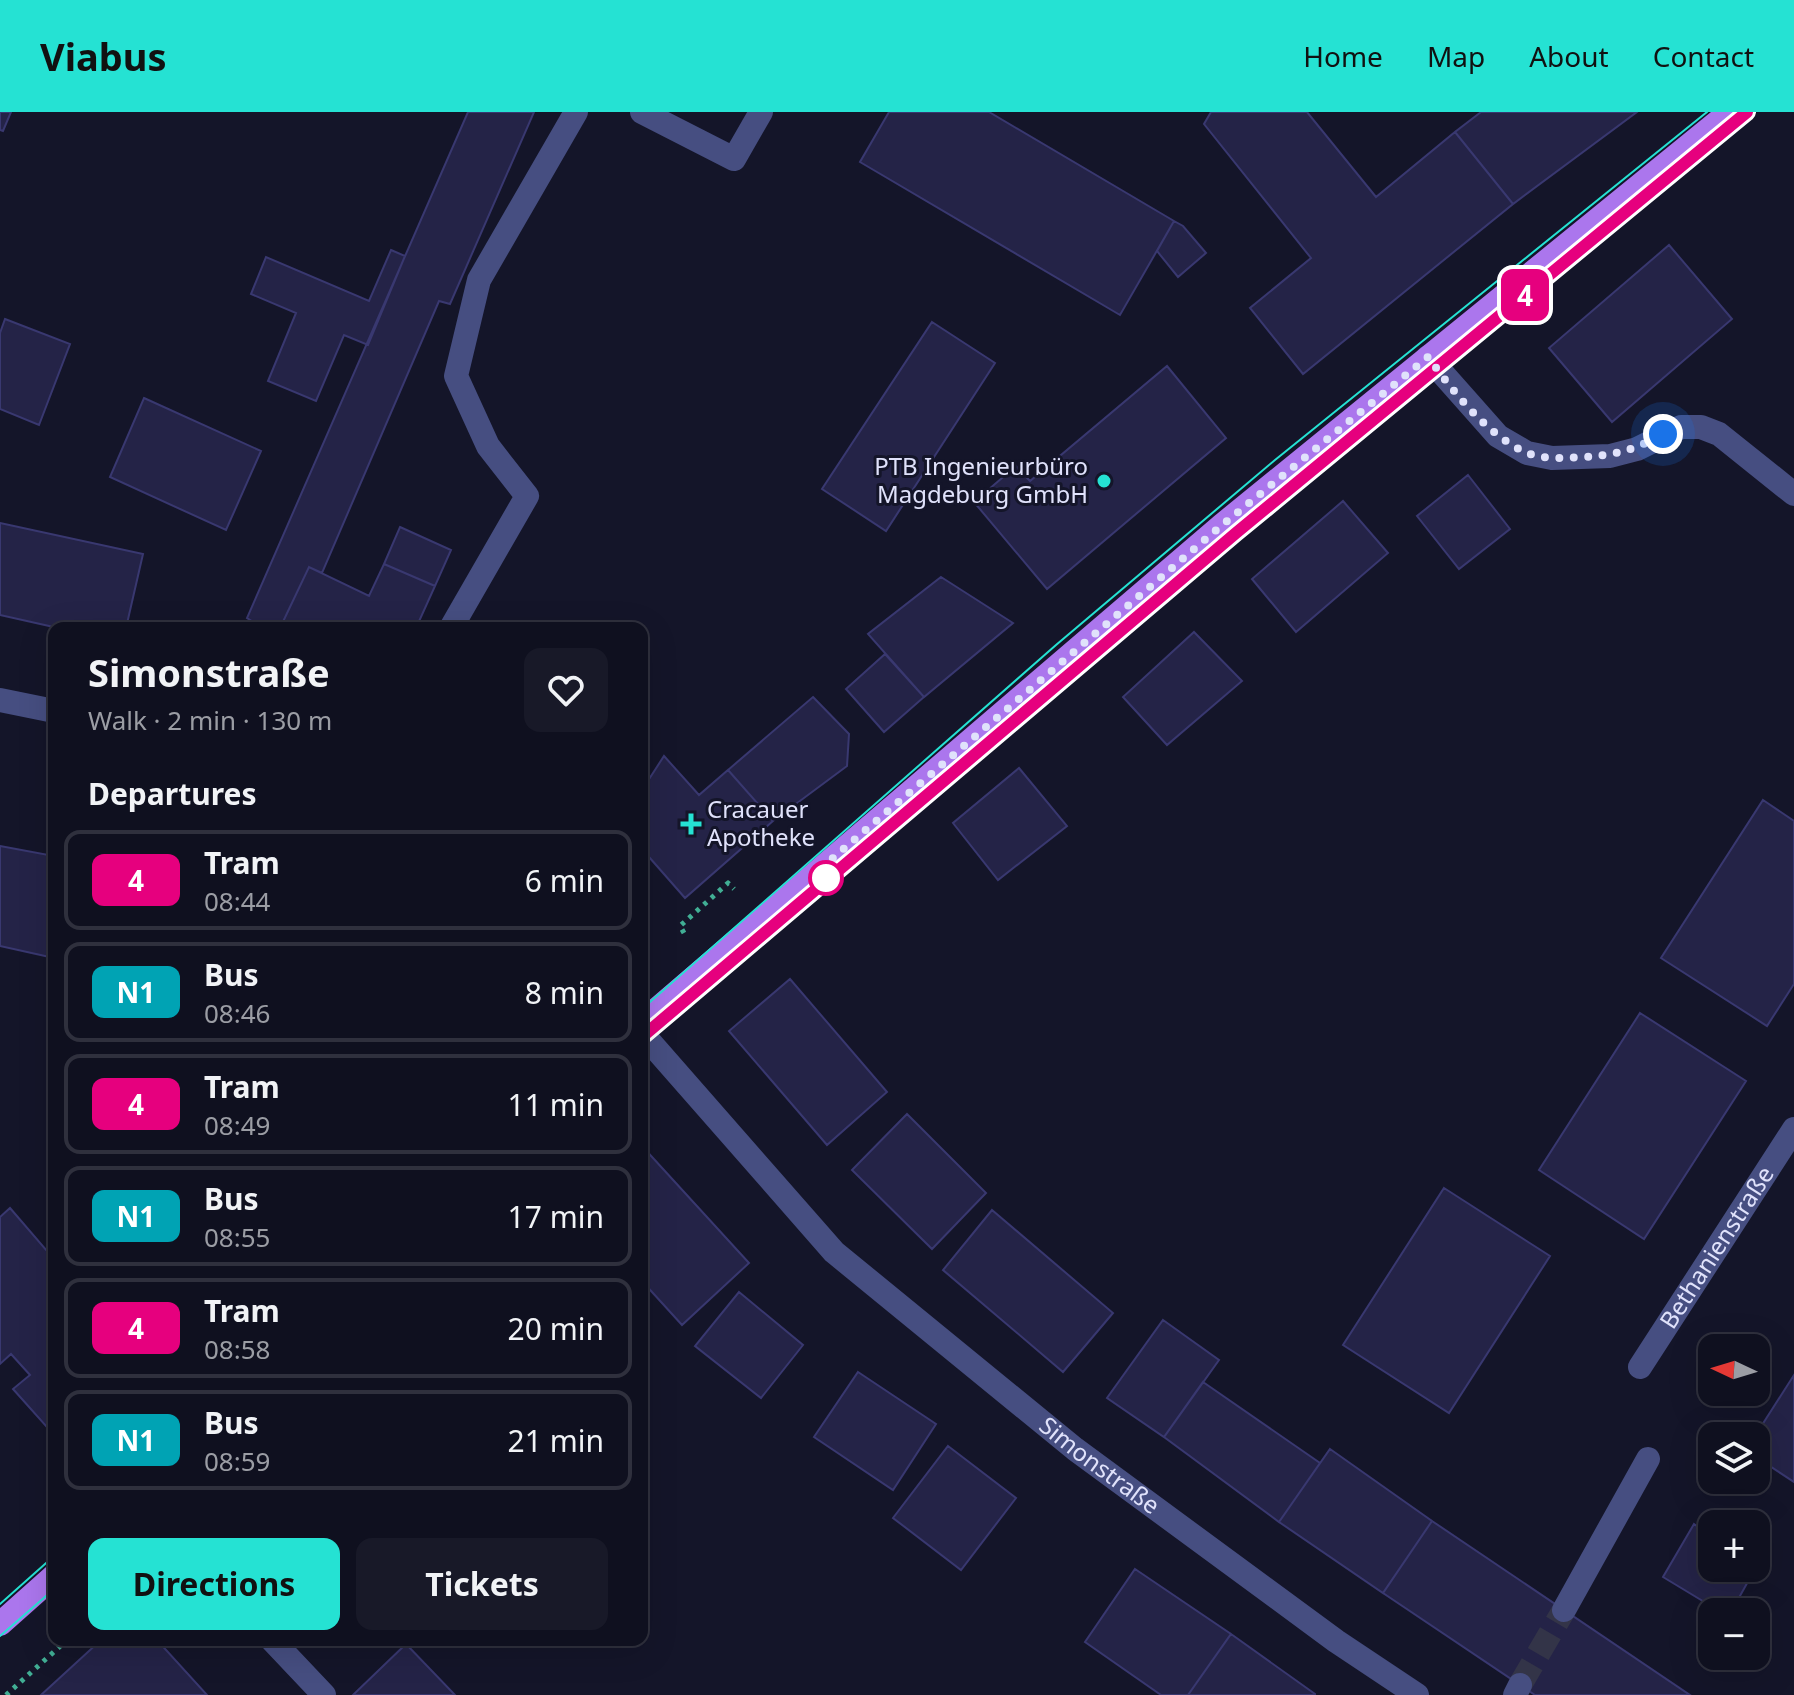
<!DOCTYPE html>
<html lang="en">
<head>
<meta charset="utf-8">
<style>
  :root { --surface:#0f101f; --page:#181928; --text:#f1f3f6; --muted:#9b9da4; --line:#2f303d; --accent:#25e2d3 }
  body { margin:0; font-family:"Noto Sans",sans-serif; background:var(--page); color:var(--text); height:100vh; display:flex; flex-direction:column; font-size:30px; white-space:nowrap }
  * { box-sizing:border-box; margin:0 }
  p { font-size:26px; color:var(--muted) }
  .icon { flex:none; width:44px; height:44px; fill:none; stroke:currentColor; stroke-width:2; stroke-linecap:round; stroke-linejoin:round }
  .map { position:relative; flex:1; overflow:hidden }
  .side { position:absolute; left:48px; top:510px; width:600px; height:1024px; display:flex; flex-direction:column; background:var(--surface); border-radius:16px; box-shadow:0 8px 32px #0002,0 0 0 2px var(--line) }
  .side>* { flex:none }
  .badge { padding:0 16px; border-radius:12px; font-size:28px; line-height:52px }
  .needle { width:52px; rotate:274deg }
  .fabs { position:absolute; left:1698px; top:1222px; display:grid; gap:16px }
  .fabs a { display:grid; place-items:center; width:72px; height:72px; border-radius:16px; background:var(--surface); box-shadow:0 8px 32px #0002,0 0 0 2px var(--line); font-size:40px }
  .you { position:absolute; width:40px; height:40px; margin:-20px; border:6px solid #fff; border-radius:50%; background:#1a73e8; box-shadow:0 0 0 12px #1a73e833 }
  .map>.badge { position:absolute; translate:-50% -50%; box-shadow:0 0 0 4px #fff }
  h2 { padding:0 40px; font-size:30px; line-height:72px }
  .round { display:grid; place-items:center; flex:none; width:84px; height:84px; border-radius:16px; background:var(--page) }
  .overview { display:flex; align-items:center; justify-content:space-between; height:136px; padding:0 40px }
  h1 { font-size:38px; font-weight:700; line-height:60px }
  .cta { display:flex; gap:16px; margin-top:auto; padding:16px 40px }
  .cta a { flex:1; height:92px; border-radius:16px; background:var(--accent); color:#111; font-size:32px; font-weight:700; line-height:92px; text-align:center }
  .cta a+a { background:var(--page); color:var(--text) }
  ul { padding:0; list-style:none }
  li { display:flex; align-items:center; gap:24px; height:100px; margin:0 16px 12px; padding:0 24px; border:4px solid var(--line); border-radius:16px }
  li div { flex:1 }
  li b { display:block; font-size:30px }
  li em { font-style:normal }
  li .badge { min-width:88px; font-weight:700; text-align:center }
  header { display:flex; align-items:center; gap:48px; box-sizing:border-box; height:112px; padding:0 40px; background:var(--accent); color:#111 }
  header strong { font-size:38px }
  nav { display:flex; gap:44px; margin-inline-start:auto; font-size:28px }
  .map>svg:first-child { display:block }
</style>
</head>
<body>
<header>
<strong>Viabus</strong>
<nav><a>Home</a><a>Map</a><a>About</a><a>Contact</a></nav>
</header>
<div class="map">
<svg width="1794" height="1583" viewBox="0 0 1794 1583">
  <rect width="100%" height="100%" fill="#141529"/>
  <!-- building -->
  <path fill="#242347" stroke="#393870" stroke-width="2" d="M0 0H11L3 19 0 18Z
    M468 0H534L450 192 439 189 322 461 309 455 280 516H263L247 506Z
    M889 0H989L1174 109 1120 203 860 50Z
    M1211 0H1307L1376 85 1455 20 1513 92 1303 262 1250 196 1311 146 1204 12Z
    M1481 0H1637L1513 92 1455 20Z
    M1174 109 1183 114 1206 141 1178 165 1157 139Z
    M1669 133 1732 207 1612 310 1549 236Z
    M391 138 405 144 368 233 344 223 316 289 268 269 296 201 251 182 266 145 369 189Z
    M5 207 70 232 39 313 0 297V221Z
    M932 210 995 251 886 419 822 377Z
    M1167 254 1226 326 1047 477 974 390 1016 354 1030 369Z
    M144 286 261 339 226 418 110 365Z
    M1468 363 1510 417 1459 457 1417 404Z
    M1343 389 1388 441 1296 520 1252 467Z
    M0 411 143 442 126 516H58L0 503Z
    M400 415 451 438 435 474 384 452Z
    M384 452 435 474 416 516H280L309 455 369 484Z
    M941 465 1013 511 924 585 868 522Z
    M1194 520 1242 569 1167 633 1123 585Z
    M885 542 924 585 884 620 846 577Z
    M813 585 849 622 847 654 773 709 728 658Z
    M664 644 699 683 728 658 773 709 685 786 642 737V678Z
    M1019 656 1067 714 998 768 953 711Z
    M1763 688 1794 709V872L1767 914 1661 846Z
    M0 734 54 744V846L0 834Z
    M790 867 887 980 827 1033 729 919Z
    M1640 901 1746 969 1644 1127 1539 1058Z
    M907 1002 986 1081 932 1137 852 1058Z
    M642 1034 749 1151 682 1213 642 1169Z
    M1444 1076 1550 1144 1449 1301 1343 1233Z
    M10 1096 54 1147V1323L13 1277 30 1263 11 1242 0 1252V1105Z
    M992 1098 1113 1201 1063 1260 943 1158Z
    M739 1180 803 1233 761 1286 695 1234Z
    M1163 1208 1219 1248 1164 1325 1107 1286Z
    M858 1260 936 1312 893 1378 814 1325Z
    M1794 1263V1370L1756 1345 1755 1324Z
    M1203 1270 1320 1351 1279 1410 1164 1325Z
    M948 1334 1016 1386 961 1458 893 1406Z
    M1330 1337 1432 1409 1383 1481 1279 1410Z
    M1432 1409 1690 1583H1535L1383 1481Z
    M1694 1412 1712 1425V1456L1755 1457 1731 1500H1721L1663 1465Z
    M1135 1457 1231 1522 1188 1583H1161L1085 1530Z
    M1231 1522 1315 1582V1583H1188Z
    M101 1528H157L207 1583H41Z
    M406 1532 455 1583H353Z"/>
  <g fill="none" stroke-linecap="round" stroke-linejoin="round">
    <!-- minor-tunnel -->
    <path stroke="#333448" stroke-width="24" stroke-dasharray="24 12" stroke-linecap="butt" d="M1520 1573 1564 1498"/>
    <!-- path -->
    <path stroke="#41ae94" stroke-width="5" stroke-dasharray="4 6" stroke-linecap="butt" d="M684 821 680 814 728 771 734 777
      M6 1583 67 1528"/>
    <!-- minor -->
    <g stroke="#464e81" stroke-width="24">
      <path d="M642 0 734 47 761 0"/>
      <path d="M1428 245 1498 324 1527 341 1552 346 1610 344 1637 337 1681 315H1701L1719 322 1794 382"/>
      <path d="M451 516 527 384 488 334 456 264 479 168 576 0"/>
      <path d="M0 588 54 599"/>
      <path id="s1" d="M642 921 834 1140 1075 1337 1336 1529 1417 1583"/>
      <path id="s2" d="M1640 1255 1794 1017"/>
      <path d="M1564 1498 1648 1347"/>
      <path d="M272 1528 324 1583"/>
      <path d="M1515 1583 1520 1573"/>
    </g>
    <!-- major -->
    <path stroke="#ab76ed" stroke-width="24" d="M642 910 1221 414 1730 0
      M0 1512 54 1464"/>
    <!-- tram -->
    <path stroke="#25e2d3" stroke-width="2" d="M642 897 1056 533 1275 348 1707 0
      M642 924 1236 421 1747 0
      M0 1492 54 1444
      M0 1524 54 1477"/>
  </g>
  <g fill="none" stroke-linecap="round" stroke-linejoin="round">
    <defs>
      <path id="line" d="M642 925 1236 421 1747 0"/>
    </defs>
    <!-- line casing -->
    <use href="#line" stroke="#fff" stroke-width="18"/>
    <!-- line -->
    <use href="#line" stroke="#e6007e" stroke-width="12"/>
    <!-- walk -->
    <path stroke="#e0e2fb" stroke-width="8" stroke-dasharray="0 14.4" d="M826 766 819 758 1221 414 1428 245C1453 279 1486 322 1525 340 1542 348 1562 346 1581 345 1613 344 1635 338 1663 322"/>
  </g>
  <!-- markers -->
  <g fill="#25e2d3" stroke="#141529" stroke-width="3">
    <circle cx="1104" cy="369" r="8"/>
    <path d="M687 700h8v8h8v8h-8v8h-8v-8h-8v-8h8z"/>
  </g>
  <circle fill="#fff" stroke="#e6007e" stroke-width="4" cx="826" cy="766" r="16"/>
  <g text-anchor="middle" stroke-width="6" stroke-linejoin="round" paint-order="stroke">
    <!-- poi labels -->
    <g font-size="24" fill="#e0e2fb" stroke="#141529" text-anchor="end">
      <text x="1088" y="363">PTB Ingenieurbüro<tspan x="1088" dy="28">Magdeburg GmbH</tspan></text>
      <text x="707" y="706" text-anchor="start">Cracauer<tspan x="707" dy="28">Apotheke</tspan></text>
    </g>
    <!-- street labels -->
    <g font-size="24" fill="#e0e2fb" stroke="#141529">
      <text dy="8" stroke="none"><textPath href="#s2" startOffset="142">Bethanienstraße</textPath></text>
      <text dy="8" stroke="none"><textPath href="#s1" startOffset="632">Simonstraße</textPath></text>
    </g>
  </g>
</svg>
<div class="fabs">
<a><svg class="needle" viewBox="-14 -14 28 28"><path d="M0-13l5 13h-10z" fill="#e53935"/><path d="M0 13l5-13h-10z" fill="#9b9da4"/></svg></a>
<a><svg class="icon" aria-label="layers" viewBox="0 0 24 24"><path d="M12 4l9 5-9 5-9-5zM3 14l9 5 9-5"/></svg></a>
<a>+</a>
<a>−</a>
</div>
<div class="you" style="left:1663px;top:322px"></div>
<b class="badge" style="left:1525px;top:183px;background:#e6007e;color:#fff">4</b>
<section class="side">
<div class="overview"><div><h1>Simonstraße</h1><p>Walk · 2 min · 130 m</p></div><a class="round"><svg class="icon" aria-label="heart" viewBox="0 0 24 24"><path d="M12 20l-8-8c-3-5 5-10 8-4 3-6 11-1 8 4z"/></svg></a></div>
<h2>Departures</h2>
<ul>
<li><span class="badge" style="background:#e6007e;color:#fff">4</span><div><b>Tram</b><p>08:44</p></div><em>6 min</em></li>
<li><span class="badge" style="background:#00a3b4;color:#fff">N1</span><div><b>Bus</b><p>08:46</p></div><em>8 min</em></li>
<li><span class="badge" style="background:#e6007e;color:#fff">4</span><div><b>Tram</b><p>08:49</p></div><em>11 min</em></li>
<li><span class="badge" style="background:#00a3b4;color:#fff">N1</span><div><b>Bus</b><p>08:55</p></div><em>17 min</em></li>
<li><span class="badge" style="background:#e6007e;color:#fff">4</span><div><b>Tram</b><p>08:58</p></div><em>20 min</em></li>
<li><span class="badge" style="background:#00a3b4;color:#fff">N1</span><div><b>Bus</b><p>08:59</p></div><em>21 min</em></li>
</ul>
<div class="cta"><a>Directions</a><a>Tickets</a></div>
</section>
</div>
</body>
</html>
